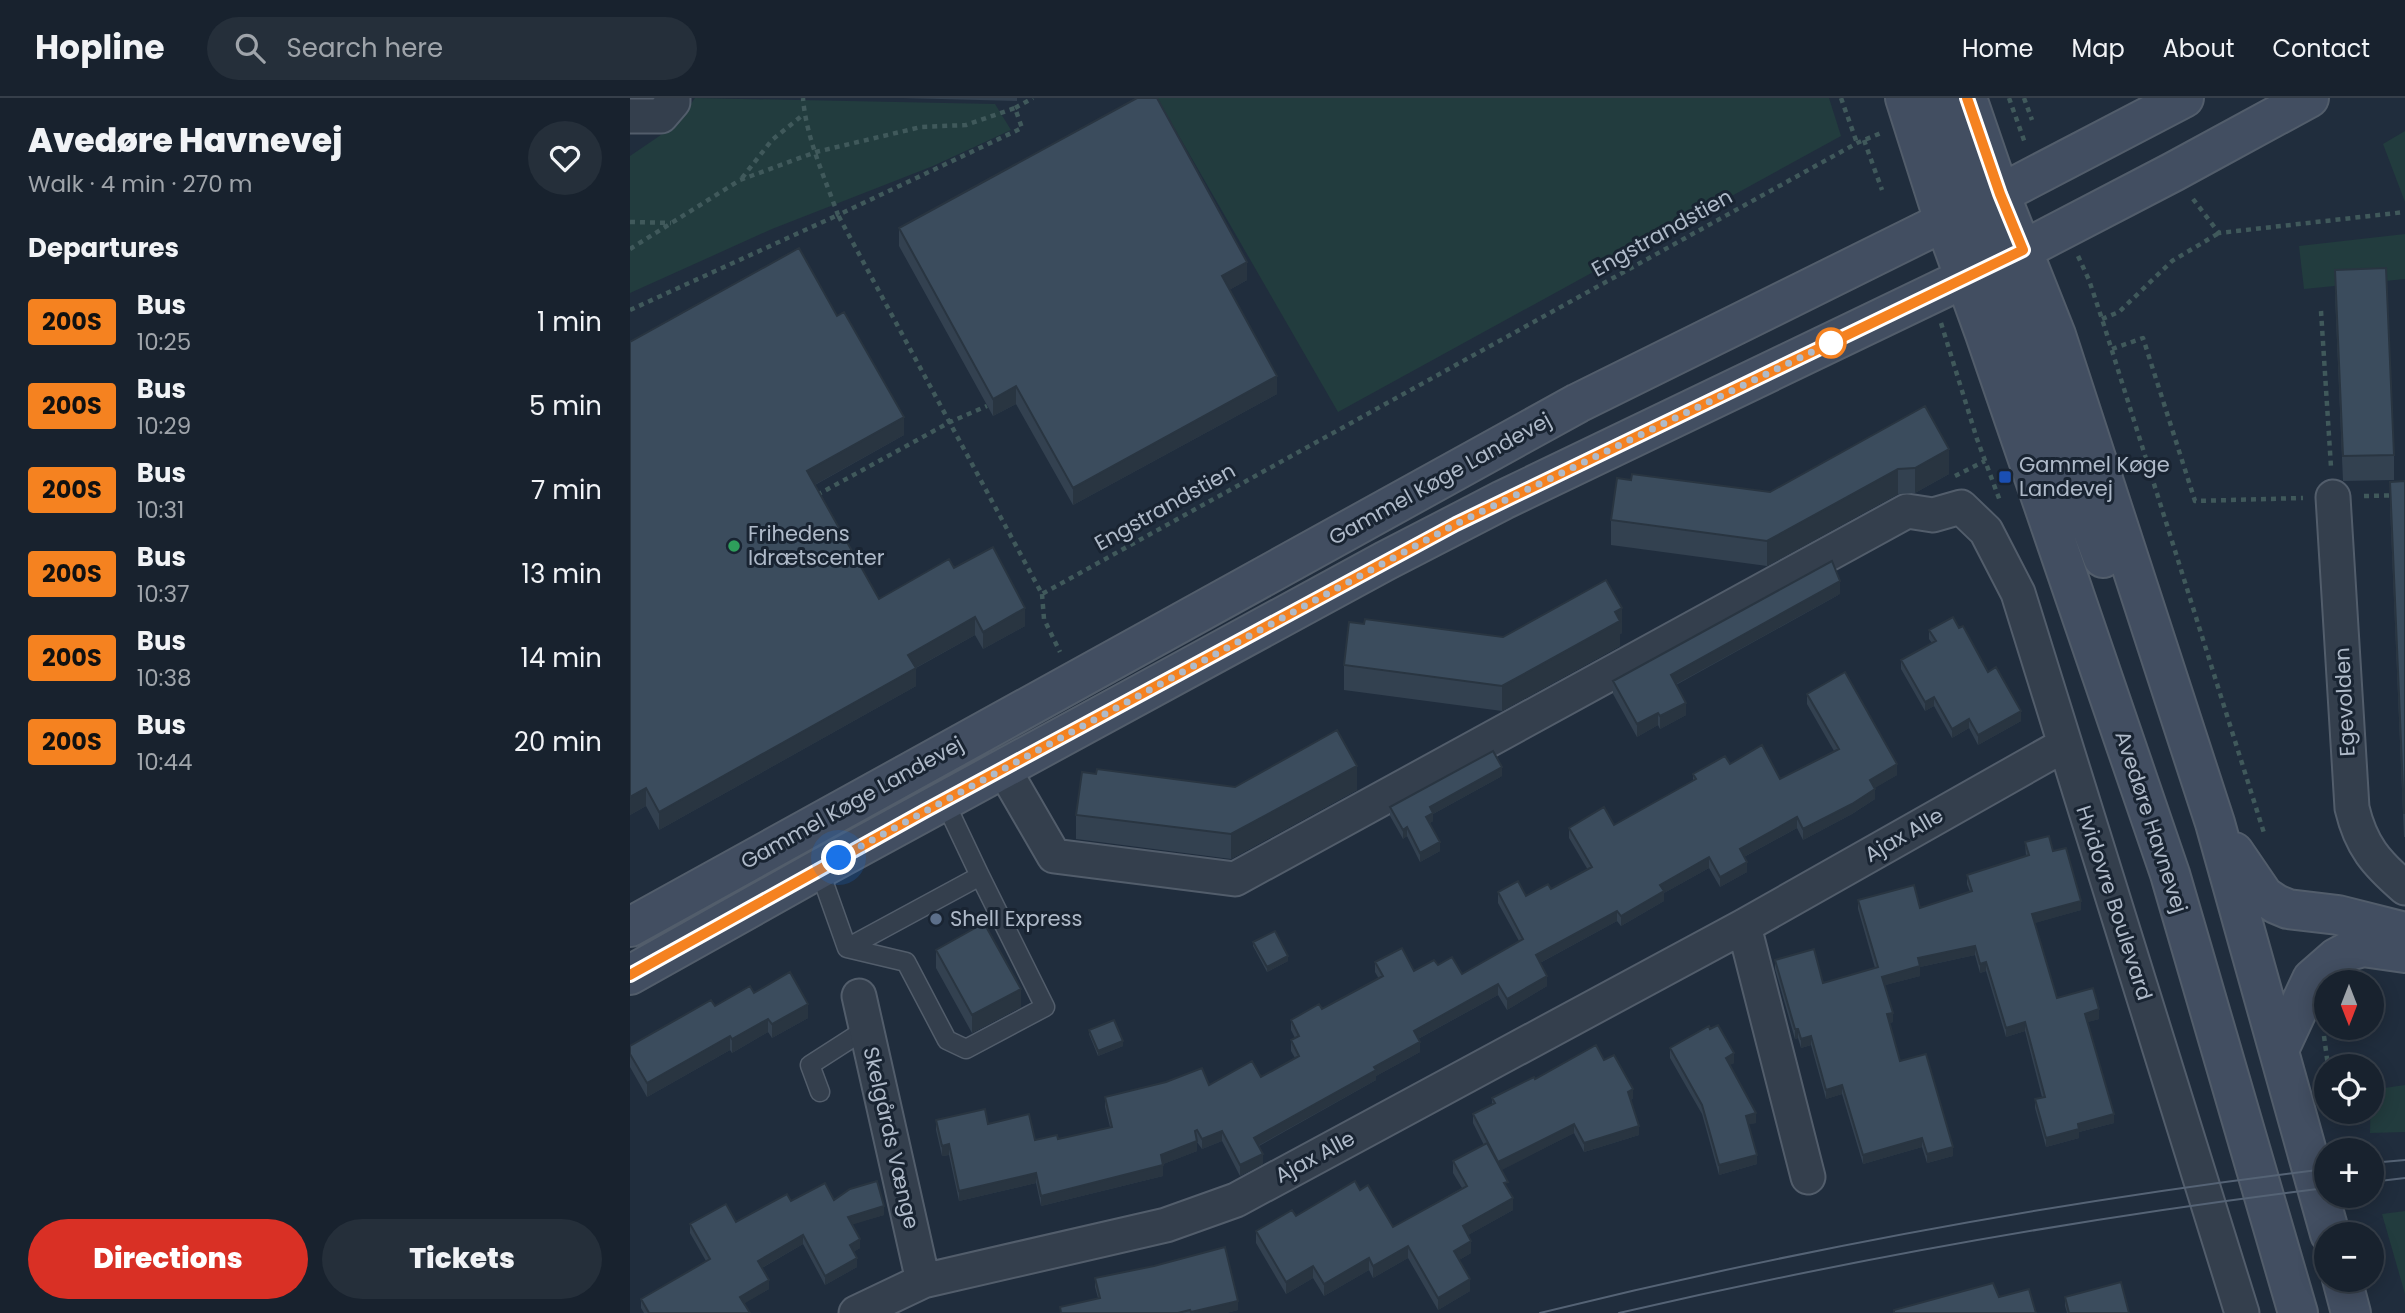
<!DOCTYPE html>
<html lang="en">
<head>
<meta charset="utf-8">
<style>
  :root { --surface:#18222e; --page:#252f3a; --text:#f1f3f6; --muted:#9fa4aa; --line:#363f4a; --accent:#d93025 }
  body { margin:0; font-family:Poppins,sans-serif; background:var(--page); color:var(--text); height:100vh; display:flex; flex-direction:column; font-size:26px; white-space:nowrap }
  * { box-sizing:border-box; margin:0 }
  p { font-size:23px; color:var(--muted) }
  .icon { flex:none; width:38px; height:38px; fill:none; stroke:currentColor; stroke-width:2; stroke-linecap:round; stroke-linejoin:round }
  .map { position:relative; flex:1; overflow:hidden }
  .drawer { display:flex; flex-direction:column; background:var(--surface); width:630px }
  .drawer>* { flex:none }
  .badge { padding:0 14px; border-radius:5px; font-size:24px; line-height:46px }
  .needle { width:46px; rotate:180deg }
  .tools { position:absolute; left:1684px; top:872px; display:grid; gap:14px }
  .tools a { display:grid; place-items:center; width:70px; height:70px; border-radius:50%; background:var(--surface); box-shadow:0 4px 18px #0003,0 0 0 2px var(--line); font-size:35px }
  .you { position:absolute; width:35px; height:35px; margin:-18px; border:5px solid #fff; border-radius:50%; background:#1a73e8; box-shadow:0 0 0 10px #1a73e833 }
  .map>.badge { position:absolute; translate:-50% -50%; box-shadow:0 0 0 4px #fff }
  h2 { padding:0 28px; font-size:26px; line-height:63px }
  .round { display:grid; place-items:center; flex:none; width:74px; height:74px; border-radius:37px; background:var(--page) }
  .headline { display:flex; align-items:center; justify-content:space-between; height:119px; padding:0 28px }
  h1 { font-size:33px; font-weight:800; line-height:52px }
  .button { display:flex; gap:14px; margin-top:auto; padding:14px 28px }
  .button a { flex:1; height:80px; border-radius:42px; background:var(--accent); color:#fff; font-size:28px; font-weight:800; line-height:80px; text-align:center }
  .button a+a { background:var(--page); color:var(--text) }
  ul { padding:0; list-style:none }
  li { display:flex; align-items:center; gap:21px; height:84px; padding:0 28px }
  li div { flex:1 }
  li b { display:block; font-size:26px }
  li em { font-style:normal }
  li .badge { min-width:77px; font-weight:700; text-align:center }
  header { display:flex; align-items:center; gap:42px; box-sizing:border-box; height:98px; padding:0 35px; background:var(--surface); border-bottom:2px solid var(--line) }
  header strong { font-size:33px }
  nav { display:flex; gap:38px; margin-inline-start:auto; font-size:24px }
  .search { width:490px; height:63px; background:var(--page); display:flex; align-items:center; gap:18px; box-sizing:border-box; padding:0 24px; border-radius:38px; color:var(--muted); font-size:26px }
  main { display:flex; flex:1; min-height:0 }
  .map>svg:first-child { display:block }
</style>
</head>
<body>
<header>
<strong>Hopline</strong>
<div class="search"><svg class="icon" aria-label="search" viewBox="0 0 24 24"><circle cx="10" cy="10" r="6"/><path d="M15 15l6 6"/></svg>Search here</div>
<nav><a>Home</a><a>Map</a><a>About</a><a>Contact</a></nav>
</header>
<main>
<section class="drawer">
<div class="headline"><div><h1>Avedøre Havnevej</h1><p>Walk · 4 min · 270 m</p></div><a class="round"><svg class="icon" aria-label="heart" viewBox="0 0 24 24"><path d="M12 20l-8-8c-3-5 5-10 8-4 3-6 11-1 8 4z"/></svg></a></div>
<h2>Departures</h2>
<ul>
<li><span class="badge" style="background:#f58220;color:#111">200S</span><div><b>Bus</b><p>10:25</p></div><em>1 min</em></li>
<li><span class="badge" style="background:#f58220;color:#111">200S</span><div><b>Bus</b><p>10:29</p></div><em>5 min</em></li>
<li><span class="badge" style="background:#f58220;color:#111">200S</span><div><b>Bus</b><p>10:31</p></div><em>7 min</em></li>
<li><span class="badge" style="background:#f58220;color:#111">200S</span><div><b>Bus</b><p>10:37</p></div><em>13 min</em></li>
<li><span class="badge" style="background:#f58220;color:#111">200S</span><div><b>Bus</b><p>10:38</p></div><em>14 min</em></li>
<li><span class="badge" style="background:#f58220;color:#111">200S</span><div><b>Bus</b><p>10:44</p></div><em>20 min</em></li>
</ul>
<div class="button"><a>Directions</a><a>Tickets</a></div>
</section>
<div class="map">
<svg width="1775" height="1215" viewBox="0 0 1775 1215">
  <rect width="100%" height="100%" fill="#202d3d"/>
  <!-- green -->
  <path fill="#223c3e" d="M65 0 365 6 381 32 303 68 142 131 0 195V58L47 26Z
    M527 0H1199L1211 38 708 314Z
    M1775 33V104L1753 46Z
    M1775 136V181L1674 191 1669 148Z
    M1775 987V1034L1740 1035 1741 992Z
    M1775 1113V1196L1752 1116Z"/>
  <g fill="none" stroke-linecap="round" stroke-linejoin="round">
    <defs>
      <path id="lane" d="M189 771 217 850 350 778 314 702
        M217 850 276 864 317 942 336 951 415 909 350 778
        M190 994 180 967 236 931"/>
      <path id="street" d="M0 18H31L43 4V0
        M1703 399 1722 710C1731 748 1746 765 1775 790
        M373 670 424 758 605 781 1277 413 1303 417 1331 409 1356 433 1388 495 1612 1215
        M1114 828 1178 1079
        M229 898 293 1183
        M226 1215 293 1183 536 1127 606 1102 1114 828 1434 647"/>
      <path id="secondary" d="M1275 0 1314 123 1355 236 1540 776 1668 1215
        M1305 0 1344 109 1359 130
        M1337 0 1370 96 1426 237 1585 725 1700 1136
        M1347 146 1362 168 1473 460
        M1604 754 1634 798 1646 806 1658 811 1708 817 1775 834
        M0 829 948 305 1370 96 1554 0
        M0 877 189 771 755 463 873 402 1393 152 1543 74 1679 0
        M1649 952 1682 881 1706 860 1719 853 1733 849 1775 855
        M1712 1181 1721 1215"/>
    </defs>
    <!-- lane casing -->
    <use href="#lane" stroke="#525d6b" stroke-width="21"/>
    <!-- street casing -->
    <use href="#street" stroke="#525d6b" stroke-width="37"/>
    <!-- secondary casing -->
    <use href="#secondary" stroke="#525d6b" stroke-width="42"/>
    <!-- path -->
    <path stroke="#40595b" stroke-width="4.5" stroke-dasharray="5 5" stroke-linecap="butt" d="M1211 0 1227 45
      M1379 0 1395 45
      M1394 0 1402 22
      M385 10 403 0
      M1234 42 1252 92
      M112 80 142 42 174 16
      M1563 101 1589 135 1775 114
      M0 124 41 125
      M0 151 110 82 186 54 291 29 336 27 385 10 392 30 208 117C195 80 176 40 173 0
      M1448 158 1459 182 1472 221 1634 735
      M0 212 208 117 412 496 1227 45 1251 35
      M1691 213 1701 369
      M1472 221 1489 214 1542 163 1589 135
      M1311 225 1347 341 1370 403
      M1482 251 1513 240 1565 403 1673 400
      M1325 378 1355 363
      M187 397 320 324 357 308
      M1734 398 1775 397
      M412 496 414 521 430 554
      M1694 938 1698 968"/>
    <!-- lane -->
    <use href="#lane" stroke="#343f4d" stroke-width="18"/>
    <!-- street -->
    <use href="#street" stroke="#343f4d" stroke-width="33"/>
    <!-- secondary -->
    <use href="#secondary" stroke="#424e61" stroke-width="38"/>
    <!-- tram -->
    <path stroke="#556375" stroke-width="2" d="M1741 1065 1775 1062
      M1741 1084 1775 1080
      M910 1215C1169 1151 1431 1103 1696 1071
      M989 1215C1223 1161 1458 1119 1696 1090"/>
  </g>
  <!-- wall -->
  <path fill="#334150" d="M272 0H387V3Z
    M269 130 617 182 599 192 647 296 443 407 386 306 363 318 269 148Z
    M1705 172 1764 357V382L1713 383 1705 197Z
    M0 244 274 337 185 387 249 501 324 470 395 528 353 551 345 537 286 570V588L29 732 16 708 0 717Z
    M1295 308 1319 376 1285 395 1268 396 1137 468 981 447V422L1001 382 1140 394Z
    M1775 383V739H1774L1760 408V384Z
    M1210 496 1046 587 1056 617 1030 631 1028 627 1007 639 983 596V583Z
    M1329 530 1391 623 1348 647 1339 630 1322 640 1304 608 1295 613 1271 571V562L1302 545 1299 541V532Z
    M992 535 990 536V548L872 613 714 592V567L873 539Z
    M1177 596 1267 677 1244 690 1245 701 1222 716 1173 742 1167 730 1114 759 1117 774 1090 789 1079 770 1034 795V803L991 828 987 823 910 865 917 888 877 912 868 897 788 941 790 954 746 978V982L629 1048 633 1066 610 1078 592 1043 572 1051 567 1044V1053L533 1066V1078L411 1108 406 1085 329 1103 319 1057 312 1058 306 1032V1022L358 1026 405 1042 428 1041 480 1029 475 1009V999L579 987 631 979 665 960 661 953V942L665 940 661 932V922L692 911 749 881 745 874V864L784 873 808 867 832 876 889 843 868 805V794L896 798 921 791 958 772 939 740V730L984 727 1063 683V676L1100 666 1150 681 1204 653 1177 606Z
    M872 678 803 716V723L800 725 810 753 790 764 777 738 773 741 760 718V709Z
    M605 689 727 692 601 761 446 741V717Z
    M1395 744 1423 753 1451 812 1404 825 1427 900 1469 921 1457 924 1484 1025 1449 1034V1040L1416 1049 1405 1010V1001L1412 999 1395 933 1376 939 1356 873 1350 875 1345 857 1290 869V878L1255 887 1263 924 1259 925 1270 963 1323 1058 1297 1065 1292 1049 1233 1066 1212 996 1196 1001 1181 947 1171 950 1168 940 1165 941 1145 871V862L1193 885 1245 870 1228 811V802L1290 810 1340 794 1337 786V777L1396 758Z
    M623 844 658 863 637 874 623 848Z
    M306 852 391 909 342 935 306 870Z
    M124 895 178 920 142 940 138 934 102 955 100 952 17 999 0 969V948L85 908Z
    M459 932 493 948 468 958 459 936Z
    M1040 950 1104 965 1099 967 1126 1025 1118 1026 1127 1066 1089 1077 1072 1016 1040 960Z
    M974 962 1003 1000 1001 1002 1009 1037 954 1054 944 1035 871 1072 883 1112 838 1137 841 1155 829 1162 840 1193 808 1212 778 1160 743 1180 739 1172 694 1198 683 1180 656 1196 626 1145V1133L730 1092 763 1129 832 1090 823 1075V1063L854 1047 843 1025V1016L862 1006V1000L905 981Z
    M204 1102 254 1117 222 1126 230 1150 223 1154 227 1169 195 1187 173 1146 132 1170 139 1191 114 1205 120 1215H14L11 1210V1201L76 1163 60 1135V1126L106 1124 161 1103Z
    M465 1180 608 1212 596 1215H430V1209L468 1200 465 1189Z
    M1435 1199 1499 1215H1437L1435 1208Z"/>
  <!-- shaded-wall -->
  <path fill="#293541" d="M617 164V182L592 196V178Z
    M647 278V296L443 407V390Z
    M386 288V306L363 318V301Z
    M274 319V337L177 391V373Z
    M1319 351V376L1285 395V370Z
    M1268 371V396L1137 468V443Z
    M1210 483V496L1041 589V577Z
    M395 510V528L353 551V534Z
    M992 510V535L990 536V548L872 613V588Z
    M345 519V537L278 574V557Z
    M286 570V588L29 732V714Z
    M1304 599V608L1295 613V604Z
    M1056 605V617L1030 631V618Z
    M1391 613V623L1348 647V637Z
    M1028 615V627L1007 639V626Z
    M1339 621V630L1322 640V631Z
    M1267 666V677L1240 693V682Z
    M727 668V692L601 761V736Z
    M872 669V678L803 716V723L796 727V719L800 709Z
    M16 690V708L0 717V699Z
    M1245 691V701L1222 716 1173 742V731Z
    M1167 719V730L1110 761V751Z
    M777 729V738L773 741V732Z
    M810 744V753L790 764V755Z
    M1079 759V770L1034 795V803L991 828V818L1030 787Z
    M1117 764V774L1090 789V779Z
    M1451 803V812L1402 826V816Z
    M987 813V823L906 867V857Z
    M1345 848V857L1290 869V878L1252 888V879L1288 860Z
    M658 858V863L637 874V869Z
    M1356 864V873L1350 875V866Z
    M917 878V888L877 912V901Z
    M868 886V897L784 943V933Z
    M391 891V909L342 935V917Z
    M178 906V920L142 940V926Z
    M1469 911V921L1455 925V916Z
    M1263 915V924L1257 926V916Z
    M138 921V934L102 955V941Z
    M1395 924V933L1376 939V930Z
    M1165 931H1168V940L1165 941Z
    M100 938V952L17 999V985Z
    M1181 938V947L1171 950V941Z
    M493 943V948L468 958V953Z
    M790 944V954L746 978V982L624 1050V1040L744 969Z
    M1104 955V965L1096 969V960Z
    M1212 987V996L1196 1001V992Z
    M1003 991V1000L998 1003V994Z
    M1126 1015V1025L1116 1027V1018Z
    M1484 1016V1025L1449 1034V1040L1416 1049V1040L1448 1026Z
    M944 1026V1035L868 1074V1064Z
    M1009 1028V1037L954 1054V1045Z
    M592 1033V1043L572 1051V1041Z
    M1292 1040V1049L1233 1066V1057Z
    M567 1043V1053L531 1067V1057Z
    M319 1046V1057L312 1058V1048Z
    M1323 1049V1058L1297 1065V1056Z
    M633 1056V1066L610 1078V1067Z
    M1127 1057V1066L1089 1077V1067Z
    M533 1067V1078L411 1108V1098Z
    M406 1075V1085L329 1103V1093Z
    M883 1100V1112L833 1140V1128Z
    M254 1108V1117L218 1128V1119Z
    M173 1137V1146L128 1172V1163Z
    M230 1141V1150L220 1156V1147Z
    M841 1143V1155L824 1165V1153Z
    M778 1148V1160L743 1180V1168Z
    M227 1160V1169L195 1187V1178Z
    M739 1160V1172L694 1198V1186Z
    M683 1168V1180L656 1196V1184Z
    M840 1181V1193L808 1212V1200Z
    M139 1182V1191L110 1208V1199Z
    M608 1203V1212L596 1215H561Z"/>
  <!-- building -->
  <path fill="#3b4c5d" stroke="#293541" stroke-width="2" d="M507 0H527L617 164 592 178 647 278 443 390 386 288 363 301 269 130Z
    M169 150 207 218 214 214 274 319 177 373 249 501 319 461 324 470 363 449 395 510 353 534 345 519 278 557 286 570 29 714 16 690 0 699V244Z
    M1756 170 1764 357 1713 358 1705 172Z
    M1295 308 1319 351 1285 370 1268 371 1137 443 981 422 987 380 1001 382 1002 376 1140 394Z
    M1775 383V715H1774L1760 384Z
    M1202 463 1210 483 1041 577 1056 605 1030 618 1028 615 1007 626 983 583Z
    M976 482 992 510 985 514 990 523 872 588 714 567 719 524 734 526 735 521 873 539Z
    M1323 519 1329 530 1333 528 1358 574 1366 569 1391 613 1348 637 1339 621 1322 631 1304 599 1295 604 1271 562 1306 543 1299 532Z
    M1215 574 1267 666 1240 682 1245 691 1222 706 1173 731 1167 719 1110 751 1117 764 1090 779 1079 759 1030 787 1034 793 991 818 987 813 906 857 917 878 877 901 868 886 784 933 790 944 744 969 746 972 624 1040 633 1056 610 1067 592 1033 572 1041 567 1032 565 1033 567 1043 531 1057 533 1067 411 1098 406 1075 329 1093 319 1046 312 1048 306 1022 355 1011 358 1026 399 1016 405 1042 427 1037 428 1041 482 1029 475 999 536 984 572 970 579 987 622 963 631 979 669 958 661 942 669 938 661 922 689 906 692 911 753 878 745 864 772 850 784 873 804 862 808 867 822 859 832 876 893 841 868 794 888 783 896 798 918 786 921 791 962 769 939 730 974 709 984 727 1066 681 1063 676 1095 658 1100 666 1132 647 1150 681 1209 651 1177 596Z
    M707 632 727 668 601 736 446 717 452 674 466 676 467 671 605 689Z
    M863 653 872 669 800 709 803 715 796 719 810 744 790 755 777 729 773 732 760 709Z
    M1419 738 1423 753 1436 750 1451 803 1402 816 1427 900 1463 890 1469 911 1455 916 1484 1016 1448 1026 1449 1031 1416 1040 1405 1001 1415 999 1395 924 1376 930 1356 864 1350 866 1345 848 1288 860 1290 868 1252 879 1263 915 1257 916 1270 963 1296 956 1323 1049 1297 1056 1292 1040 1233 1057 1212 987 1196 992 1181 938 1171 941 1168 931H1165L1145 862 1184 851 1193 885 1248 869 1228 802 1284 787 1290 810 1342 793 1337 777 1399 757 1395 744Z
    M354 825 391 891 342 917 306 852Z
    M645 833 658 858 637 869 623 844Z
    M160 874 178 906 142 926 138 921 102 941 100 938 17 985 0 956V948L81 902 85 908 120 888 124 895Z
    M484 922 493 943 468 953 459 932Z
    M1088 927 1104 955 1096 960 1126 1015 1116 1018 1127 1057 1089 1067 1072 1007 1040 950 1079 928 1080 931Z
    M966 947 974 962 984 957 1003 991 998 994 1009 1028 954 1045 944 1026 868 1064 843 1016 865 1005 862 1000 904 979 905 981Z
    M857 1045 878 1084 874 1085 883 1100 833 1128 841 1143 824 1153 840 1181 808 1200 778 1148 743 1168 739 1160 694 1186 683 1168 656 1184 626 1133 662 1112 666 1118 725 1083 730 1092 738 1087 763 1129 837 1088 823 1063Z
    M247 1083 254 1108 218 1119 230 1141 220 1147 227 1160 195 1178 173 1137 128 1163 139 1182 110 1199 120 1215H19L11 1201 80 1161 60 1126 96 1106 106 1124 157 1096 161 1103 195 1085 204 1102 220 1091Z
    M595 1149 608 1203 561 1214 560 1212 548 1215H431L430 1209 470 1200 465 1180 524 1168Z
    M1491 1184 1499 1215H1439L1435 1199Z
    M1363 1185 1369 1199 1399 1191 1406 1215H1264V1212Z"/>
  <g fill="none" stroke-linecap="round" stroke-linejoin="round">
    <defs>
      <path id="line" d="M0 877 293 714 826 426 1393 152 1370 96 1337 0"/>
    </defs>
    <!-- line casing -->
    <use href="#line" stroke="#fff" stroke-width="16"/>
    <!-- line -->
    <use href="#line" stroke="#f58220" stroke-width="10"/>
    <!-- walk -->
    <path stroke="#afbac9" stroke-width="7" stroke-dasharray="0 12.6" d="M209 760 826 426 1213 239 1201 245"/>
  </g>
  <!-- markers -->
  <circle fill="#fff" stroke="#f58220" stroke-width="3.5" cx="1201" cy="245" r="14"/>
  <rect fill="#1a4fb4" stroke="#192432" stroke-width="2.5" x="1368" y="372" width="14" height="14" rx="3.5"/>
  <circle fill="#2e9e5b" stroke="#192432" stroke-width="2.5" cx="104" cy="448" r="7"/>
  <circle fill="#5c6f8a" stroke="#192432" stroke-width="2.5" cx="306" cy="821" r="7"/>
  <g text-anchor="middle" stroke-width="6" stroke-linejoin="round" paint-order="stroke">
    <!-- street labels -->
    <g font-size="21" fill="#afbac9" stroke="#192432">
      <text transform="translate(1032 135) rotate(-29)" y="7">Engstrandstien</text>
      <text transform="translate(810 381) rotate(-29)" y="7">Gammel Køge Landevej</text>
      <text transform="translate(535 409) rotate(-29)" y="7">Engstrandstien</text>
      <text transform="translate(1715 604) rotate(-93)" y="7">Egevolden</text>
      <text transform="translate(222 705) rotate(-29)" y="7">Gammel Køge Landevej</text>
      <text transform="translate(1521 724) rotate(72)" y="7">Avedøre Havnevej</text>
      <text transform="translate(1274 737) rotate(-30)" y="7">Ajax Alle</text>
      <text transform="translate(1484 805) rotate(72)" y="7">Hvidovre Boulevard</text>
      <text transform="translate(261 1040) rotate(77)" y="7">Skelgårds Vænge</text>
      <text transform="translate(685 1059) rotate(-28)" y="7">Ajax Alle</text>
    </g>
    <!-- poi labels -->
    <g font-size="21" fill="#afbac9" stroke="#192432" text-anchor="start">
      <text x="1389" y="374">Gammel Køge<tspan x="1389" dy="24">Landevej</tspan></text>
      <text x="118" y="443">Frihedens<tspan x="118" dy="24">Idrætscenter</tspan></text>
      <text x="320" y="828">Shell Express</text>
    </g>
  </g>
</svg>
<div class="tools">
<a><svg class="needle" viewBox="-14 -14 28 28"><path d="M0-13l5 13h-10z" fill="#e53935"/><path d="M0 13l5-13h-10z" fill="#9fa4aa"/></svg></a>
<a><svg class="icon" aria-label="locate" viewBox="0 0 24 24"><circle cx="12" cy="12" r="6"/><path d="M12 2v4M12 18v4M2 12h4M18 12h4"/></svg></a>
<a>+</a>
<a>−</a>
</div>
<div class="you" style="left:209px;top:760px"></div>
</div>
</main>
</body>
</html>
